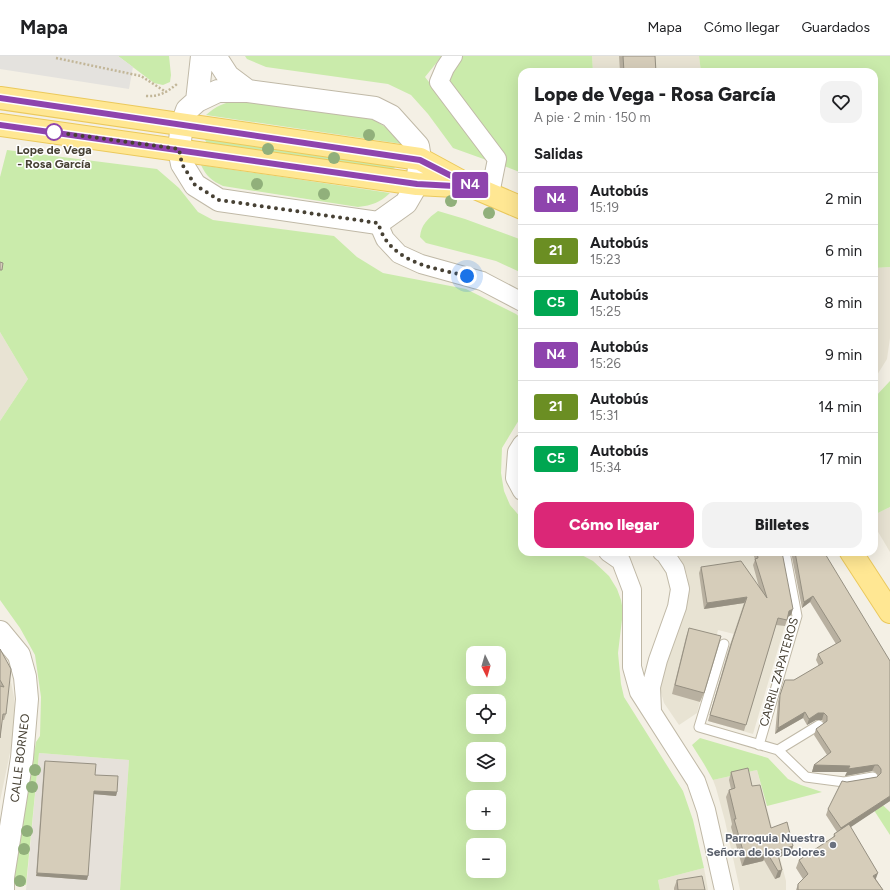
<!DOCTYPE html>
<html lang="es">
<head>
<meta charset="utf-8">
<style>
  :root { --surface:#fff; --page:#f2f2f2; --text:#202124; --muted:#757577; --line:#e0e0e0; --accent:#db2777 }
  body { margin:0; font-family:Figtree,sans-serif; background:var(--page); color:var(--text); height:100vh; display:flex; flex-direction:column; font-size:15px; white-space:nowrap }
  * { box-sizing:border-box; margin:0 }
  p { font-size:13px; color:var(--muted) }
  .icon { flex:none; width:22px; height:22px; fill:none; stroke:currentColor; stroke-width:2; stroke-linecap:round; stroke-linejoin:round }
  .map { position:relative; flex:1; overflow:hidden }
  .drawer { position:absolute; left:518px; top:12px; width:360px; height:488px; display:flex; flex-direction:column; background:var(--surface); border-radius:12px; box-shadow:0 4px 16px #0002 }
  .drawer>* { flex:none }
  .badge { padding:0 8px; border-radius:3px; font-size:14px; line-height:26px }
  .needle { width:26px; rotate:175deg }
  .tools { position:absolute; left:466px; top:590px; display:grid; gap:8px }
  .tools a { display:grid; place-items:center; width:40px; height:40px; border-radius:8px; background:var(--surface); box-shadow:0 4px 16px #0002; font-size:20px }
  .you { position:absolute; width:20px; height:20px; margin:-10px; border:3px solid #fff; border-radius:50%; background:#1a73e8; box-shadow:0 0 0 6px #1a73e833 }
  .map>.badge { position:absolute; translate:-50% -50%; box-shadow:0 0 0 2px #fff }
  h2 { padding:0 16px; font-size:15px; line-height:36px }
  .round { display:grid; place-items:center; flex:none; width:42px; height:42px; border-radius:12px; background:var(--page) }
  .summary { display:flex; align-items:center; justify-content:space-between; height:68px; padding:0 16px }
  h1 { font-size:19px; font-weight:800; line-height:30px }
  .action { display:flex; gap:8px; margin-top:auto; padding:8px 16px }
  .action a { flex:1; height:46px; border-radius:12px; background:var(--accent); color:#fff; font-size:16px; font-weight:800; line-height:46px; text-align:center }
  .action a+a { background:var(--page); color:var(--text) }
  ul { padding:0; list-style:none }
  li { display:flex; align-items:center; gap:12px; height:52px; padding:0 16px; border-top:1px solid var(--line) }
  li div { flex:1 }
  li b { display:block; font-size:15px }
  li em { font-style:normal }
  li .badge { min-width:44px; font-weight:700; text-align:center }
  header { display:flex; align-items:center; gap:24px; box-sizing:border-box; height:56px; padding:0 20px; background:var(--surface); border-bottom:1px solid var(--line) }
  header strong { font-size:19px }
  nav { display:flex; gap:22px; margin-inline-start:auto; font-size:14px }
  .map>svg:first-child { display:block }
</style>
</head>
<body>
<header>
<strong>Mapa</strong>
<nav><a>Mapa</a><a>Cómo llegar</a><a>Guardados</a></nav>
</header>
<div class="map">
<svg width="890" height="834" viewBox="0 0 890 834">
  <rect width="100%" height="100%" fill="#f4f0e5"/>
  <!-- residential -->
  <path fill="#e8e3d3" d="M592 0H699L701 16H593Z
    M890 211V282L887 303 874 324V212Z
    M0 276 28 323 0 365Z
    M890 451V496L874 469V459Z
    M677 496H776L788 559 753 678 708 665 734 578 718 574 697 657 679 669 664 647 660 633 666 606 687 550 688 538V523L685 512Z
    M0 603 10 621 14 641 15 660 11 692 0 745Z
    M757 714 786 825V834H740L725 765 716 732 713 724Z
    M704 812 708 834H660L658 824Z"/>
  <!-- industrial -->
  <path fill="#e6e1da" d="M39 697 129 704 120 834H26Z"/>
  <!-- green -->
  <path fill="#caebab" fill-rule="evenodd" d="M118 0H169L171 19 170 26 163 29 154 27Z
    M245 0H442L425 21 492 106 453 92 428 58 411 39 388 28 266 11 247 3Z
    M463 0H592L593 16H522V117L504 110 449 30V17Z
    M699 0H890V211L874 212V16H701Z
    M237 44 372 63C385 70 393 76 402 88L206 59C216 50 224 47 237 44Z
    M208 83 393 109 395 112 392 113 207 87 205 84Z
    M7 94 157 113 179 132 198 156 213 164 334 180 357 201 383 217 466 233 516 258 522 263V359L502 392 501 417 504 435 510 449 522 463V496H576L593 505 609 520 617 533 621 544 623 555 618 597 621 628 624 641 683 735 693 764 704 812 658 824 660 834H120L129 704 39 697 26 829 13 828 36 686 40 680 41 641 35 599 20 572 0 544V365L28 323 0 276V121ZM473 597H499V623H473ZM473 645H499V671H473ZM473 693H499V719H473ZM473 741H499V767H473ZM473 789H499V815H473Z
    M201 109 390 137C379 147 373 149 358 151L223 130C212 125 206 120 201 109Z
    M438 155 465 163 522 184V217L496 205 426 187 420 181C421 169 428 162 438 155Z
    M890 325V451L874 459V342Z
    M700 682 768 702 788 723 801 729 822 736 767 750 757 714 713 724 704 708 692 689Z
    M860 727 890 756V779L857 728Z"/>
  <!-- parking -->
  <path fill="#e4e2de" d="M0 0H118L133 11 129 33 0 13Z"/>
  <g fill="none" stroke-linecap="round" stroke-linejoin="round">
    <defs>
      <path id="service" d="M724 588 699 671 778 694 806 721 844 726 873 721
        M759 689 797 560 785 496
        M778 694 819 669"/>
      <path id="minor" d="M453 0 445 12 439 26 497 103 490 138
        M378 167 385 183 399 198 421 208 482 225 522 246
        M522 388 517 396 515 422 522 435
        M608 496 621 505 632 534V611L639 636 696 725 706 754 724 834
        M652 655 651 631 658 604 677 551 680 533 675 513 665 498 662 496"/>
      <path id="tertiary" d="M215 0 228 20 248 35
        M218 35H248L375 52 391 60 418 90 420 103 417 128 406 147 378 167 219 144 195 129 182 108 179 93 182 68 187 54 197 45Z
        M197 45 202 0
        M0 576 19 599 25 621 27 643 22 702 3 821V834"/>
      <path id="primary" d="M0 42 420 103 466 128
        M0 69 417 128 473 131 522 152
        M851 496 890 556"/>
    </defs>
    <!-- service casing -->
    <use href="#service" stroke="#c0b9a7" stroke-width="11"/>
    <!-- minor casing -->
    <use href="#minor" stroke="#c0b9a7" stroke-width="20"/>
    <!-- tertiary casing -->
    <use href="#tertiary" stroke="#c0b9a7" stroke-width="24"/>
    <!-- primary casing -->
    <use href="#primary" stroke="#ebc95c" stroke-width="24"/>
    <!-- path -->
    <path stroke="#c2b698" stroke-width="2.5" stroke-dasharray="2 2" stroke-linecap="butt" d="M56 2 141 20 166 36
      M146 40C159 41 167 36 177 28"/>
    <!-- service -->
    <use href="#service" stroke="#fff" stroke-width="9"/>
    <!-- minor -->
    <use href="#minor" stroke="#fff" stroke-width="18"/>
    <!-- tertiary -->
    <use href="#tertiary" stroke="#fff" stroke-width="22"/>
    <!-- primary -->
    <use href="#primary" stroke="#ffe793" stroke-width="22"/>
  </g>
  <!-- trees -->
  <g fill="#91b07b">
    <circle cx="369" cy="79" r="6"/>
    <circle cx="268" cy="93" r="6"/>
    <circle cx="334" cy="102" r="6"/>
    <circle cx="257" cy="128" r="6"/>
    <circle cx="324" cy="138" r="6"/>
    <circle cx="451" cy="145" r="6"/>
    <circle cx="489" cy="157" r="6"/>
    <circle cx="35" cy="714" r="6"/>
    <circle cx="32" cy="731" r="6"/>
    <circle cx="27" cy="775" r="6"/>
    <circle cx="24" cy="793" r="6"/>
    <circle cx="20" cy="825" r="6"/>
  </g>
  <!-- wall -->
  <path fill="#b8b0a0" d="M619 0H655L656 16H620Z
    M753 496H782L791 559 788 561 785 570 776 569 744 675 708 665 729 592 744 547 704 553 699 517 701 511 759 531 753 509 755 504Z
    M791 496H824L890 745 850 771 876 823 883 834H796L798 828 803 823 796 812 799 804 833 782 834 778 837 776 826 759 828 753 847 726 877 721 878 719 875 716 872 715 845 720 847 716H812L814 709 827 699 814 679 816 673 824 667 822 664H816L807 669 803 662 775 678 778 645 785 624H794L819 610 816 604 818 598 836 588 810 546 802 552Z
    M689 572 704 637 700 646 672 638 686 581Z
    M0 593 6 658 4 664H2L0 682Z
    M45 705 95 719 117 736 116 740 94 738 87 824 36 820 44 708Z
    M731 716 752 730 771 772 793 790 791 797 779 801 780 821 775 823 764 804 763 805 742 810 731 771 732 768 726 741 729 734 731 733 729 724Z
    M677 824 705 834H674V832Z"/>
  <!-- shaded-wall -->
  <path fill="#969082" d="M813 540 810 546 802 552 804 546Z
    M747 541 744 547 704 553 707 547Z
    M793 553 791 559 787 561 789 555Z
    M805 656 803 662 775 678 778 672Z
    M818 657H824L822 664H816L807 669 809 663Z
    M814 709H875L872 715 845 720 847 716H812Z
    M94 735 117 736 116 740 93 738Z
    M890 740V745L839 779 841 772Z
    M793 790 791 797 774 803 777 795Z
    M766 798 763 805 742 810 745 802Z
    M782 814 780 821 775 823 778 815Z
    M37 817 88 820 87 824 36 820Z
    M878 817 875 825 873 820Z"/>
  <!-- building -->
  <path fill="#d6cdba" stroke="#969082" d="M623 0H655L656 16H624Z
    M0 206 3 207 2 214H0Z
    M757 496H782L793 553 789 555 787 564 778 562 746 669 710 659 732 586 747 541 707 547 701 511 741 505 767 542 755 503 758 502Z
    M795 496H824L890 605V740L841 772 828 753 842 725 847 726 877 721 881 717V713L878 709H875L848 713 850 710 814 709 831 696 816 673 827 665V660L824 657H818L809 663 805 656 778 672 780 639 785 624H794L823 607 818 598 841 585 813 540 804 546Z
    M689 572 721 580 704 637 675 629Z
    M0 593 11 613 6 658H3L0 682V630L4 631 0 624Z
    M45 705 96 708 95 719 118 720 117 736 94 735 88 820 37 817Z
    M748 712 752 730 760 729 771 772 787 766 793 790 777 795 782 814 778 815 766 795V798L745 802 734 763H736L729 734 735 732 731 716Z
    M849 768 878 817 873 820 883 834H798V828L808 818 799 804 835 780 834 778Z
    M702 820 705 834H678L677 824Z"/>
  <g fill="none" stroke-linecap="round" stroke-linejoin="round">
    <defs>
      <path id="line" d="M0 42 420 104 473 131 417 128 0 69"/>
    </defs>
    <!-- line casing -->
    <use href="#line" stroke="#fff" stroke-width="9"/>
    <!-- line -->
    <use href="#line" stroke="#8e44ad" stroke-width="6"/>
    <!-- walk -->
    <path stroke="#474134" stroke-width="4" stroke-dasharray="0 7.2" d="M54 76 179 93 182 108 195 129 219 144 378 167C380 172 382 179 386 184 404 209 438 213 467 220"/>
  </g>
  <!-- markers -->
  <circle fill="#fff" stroke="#8e44ad" stroke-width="2" cx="54" cy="76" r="8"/>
  <circle fill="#6b7280" stroke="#fff" stroke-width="1.5" cx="833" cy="789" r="4"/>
  <g text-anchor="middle" stroke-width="3" stroke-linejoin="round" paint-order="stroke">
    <!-- stop labels -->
    <g font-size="12" font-weight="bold" fill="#474134" stroke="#fff">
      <text x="54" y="98">Lope de Vega<tspan x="54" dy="14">- Rosa García</tspan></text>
    </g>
    <!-- street labels -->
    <g font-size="12" fill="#474134" stroke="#fff">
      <text transform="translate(779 616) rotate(-74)" y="4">CARRIL ZAPATEROS</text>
      <text transform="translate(20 702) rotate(-83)" y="4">CALLE BORNEO</text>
    </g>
    <!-- worship labels -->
    <g font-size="12" font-weight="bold" fill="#5b616d" stroke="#fff" text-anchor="end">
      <text x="825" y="786">Parroquia Nuestra<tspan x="825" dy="14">Señora de los Dolores</tspan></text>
    </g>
  </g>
</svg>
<div class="tools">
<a><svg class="needle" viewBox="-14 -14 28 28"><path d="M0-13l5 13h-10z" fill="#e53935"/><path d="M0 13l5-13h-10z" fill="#757577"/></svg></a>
<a><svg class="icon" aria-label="locate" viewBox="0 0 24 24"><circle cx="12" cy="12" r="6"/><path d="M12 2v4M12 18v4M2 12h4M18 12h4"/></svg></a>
<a><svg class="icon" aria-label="layers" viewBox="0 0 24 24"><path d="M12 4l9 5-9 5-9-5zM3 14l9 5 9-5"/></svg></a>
<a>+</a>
<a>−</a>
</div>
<div class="you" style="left:467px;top:220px"></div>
<b class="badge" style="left:470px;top:129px;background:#8e44ad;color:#fff">N4</b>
<section class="drawer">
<div class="summary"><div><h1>Lope de Vega - Rosa García</h1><p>A pie · 2 min · 150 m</p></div><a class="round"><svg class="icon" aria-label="heart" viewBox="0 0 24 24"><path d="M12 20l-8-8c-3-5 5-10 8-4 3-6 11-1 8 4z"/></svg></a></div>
<h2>Salidas</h2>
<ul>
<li><span class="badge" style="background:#8e44ad;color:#fff">N4</span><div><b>Autobús</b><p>15:19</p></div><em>2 min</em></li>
<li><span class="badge" style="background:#6b8e23;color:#fff">21</span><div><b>Autobús</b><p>15:23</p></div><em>6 min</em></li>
<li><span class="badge" style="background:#00a651;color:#fff">C5</span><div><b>Autobús</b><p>15:25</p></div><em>8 min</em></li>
<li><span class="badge" style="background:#8e44ad;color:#fff">N4</span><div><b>Autobús</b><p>15:26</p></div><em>9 min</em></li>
<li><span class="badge" style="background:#6b8e23;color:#fff">21</span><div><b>Autobús</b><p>15:31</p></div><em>14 min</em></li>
<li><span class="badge" style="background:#00a651;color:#fff">C5</span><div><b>Autobús</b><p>15:34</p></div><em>17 min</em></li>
</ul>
<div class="action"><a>Cómo llegar</a><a>Billetes</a></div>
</section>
</div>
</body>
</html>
